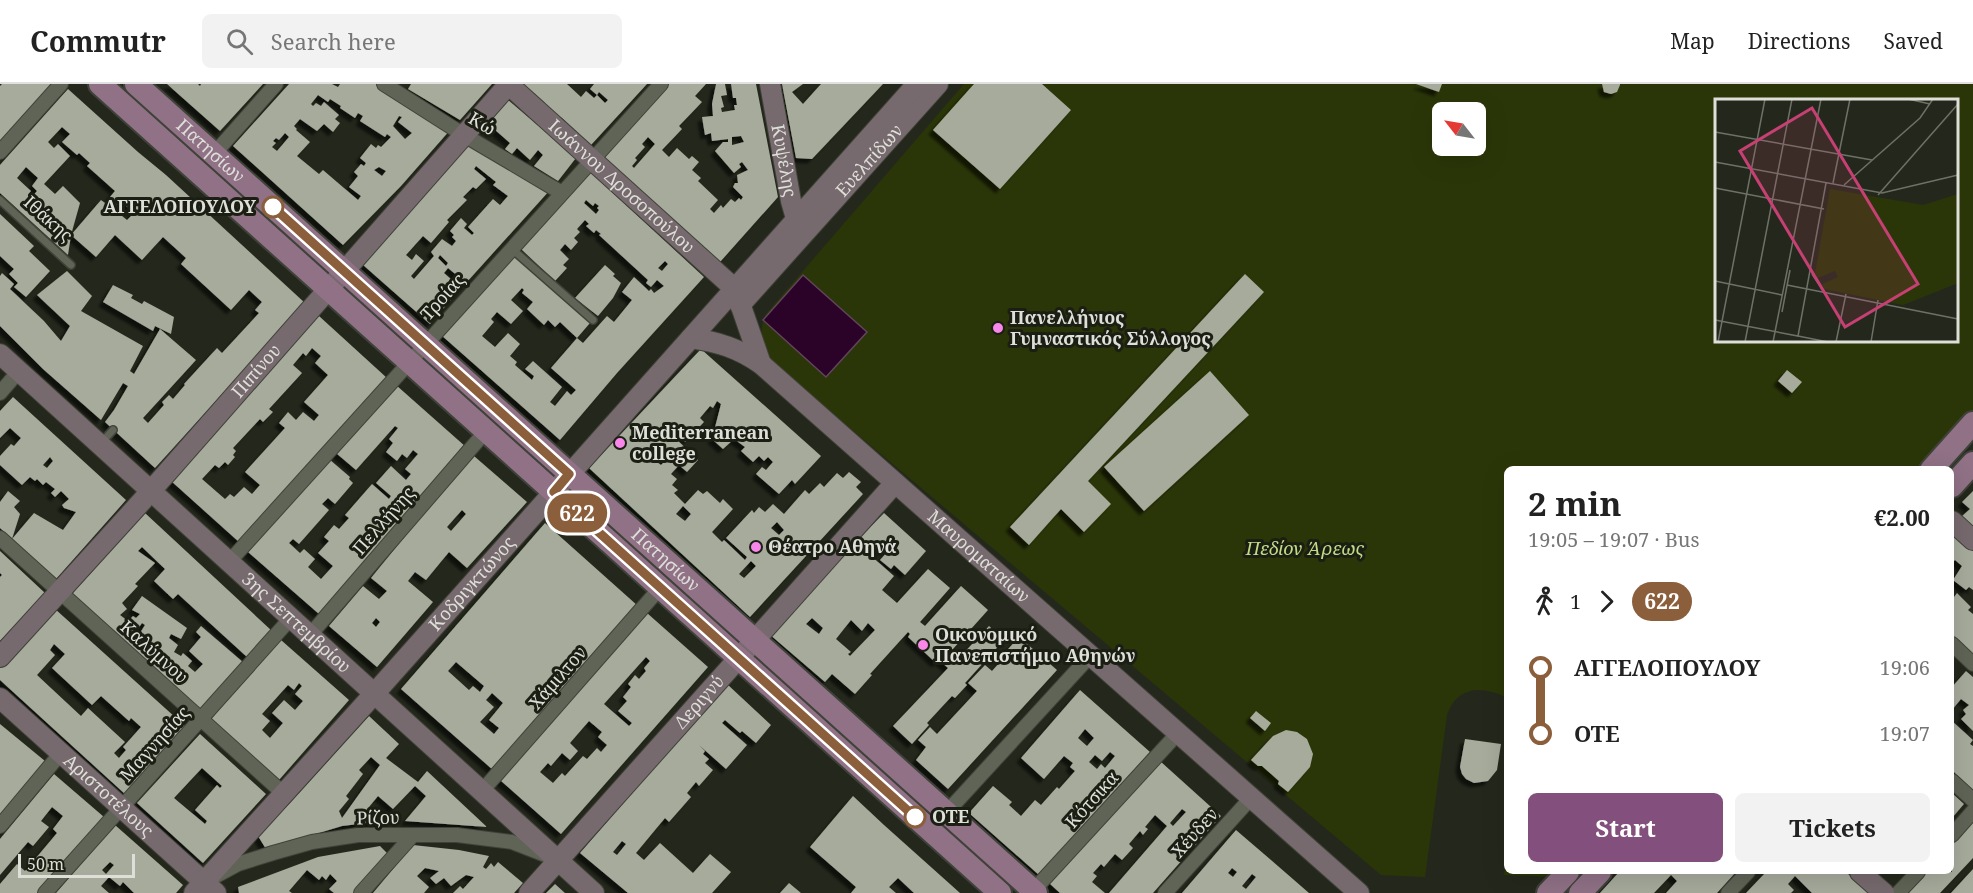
<!DOCTYPE html>
<html lang="en">
<head>
<meta charset="utf-8">
<style>
  :root { --surface:#fff; --page:#f2f2f2; --text:#222; --muted:#767676; --line:#e0e0e0; --accent:#834f7c }
  body { margin:0; font-family:"Noto Serif",serif; background:var(--page); color:var(--text); height:100vh; display:flex; flex-direction:column; font-size:22px; white-space:nowrap }
  * { box-sizing:border-box; margin:0 }
  p { font-size:20px; color:var(--muted) }
  .icon { flex:none; width:33px; height:33px; fill:none; stroke:currentColor; stroke-width:2; stroke-linecap:round; stroke-linejoin:round }
  .map { position:relative; flex:1; overflow:hidden }
  .details { position:absolute; left:1504px; top:382px; width:450px; height:408px; display:flex; flex-direction:column; background:var(--surface); border-radius:9px; box-shadow:0 6px 24px #0002 }
  .details>* { flex:none }
  .badge { padding:0 12px; border-radius:20px; font-size:21px; line-height:39px }
  .needle { width:39px; rotate:301deg }
  .tools { position:absolute; left:1432px; top:18px; display:grid; gap:12px }
  .tools a { display:grid; place-items:center; width:54px; height:54px; border-radius:9px; background:var(--surface); box-shadow:0 6px 24px #0002; font-size:30px }
  .scale { position:absolute; left:18px; bottom:15px; width:117px; box-sizing:border-box; padding-left:6px; border:3px solid #dddfd8; border-top:0; font-size:16px; line-height:21px; white-space:nowrap; color:#dddfd8; -webkit-text-stroke:4px #1b1e13; paint-order:stroke }
  .map>.badge { position:absolute; translate:-50% -50%; box-shadow:0 0 0 3px #fff }
  .legs { display:flex; align-items:center; gap:9px; height:66px; padding:0 24px; font-size:20px }
  .legs p { margin-inline-start:auto }
  .headline { display:flex; align-items:center; justify-content:space-between; height:102px; padding:0 24px }
  h1 { font-size:33px; font-weight:700; line-height:45px }
  .action { display:flex; gap:12px; margin-top:auto; padding:12px 24px }
  .action a { flex:1; height:69px; border-radius:9px; background:var(--accent); color:#fff; font-size:24px; font-weight:700; line-height:69px; text-align:center }
  .action a+a { background:var(--page); color:var(--text) }
  ul { padding:0 24px; list-style:none }
  li { display:flex; align-items:center; gap:21px; height:66px; font-size:22px }
  li i { display:grid; place-items:center; width:9px; height:100%; margin:0 8px; background:currentColor }
  li i::after { content:''; width:15px; height:15px; margin:-8px; border:4px solid; border-radius:50%; background:var(--surface) }
  li p { margin-inline-start:auto }
  li:first-child i { background:linear-gradient(#0000 50%,currentColor 0) }
  li:last-child i { background:linear-gradient(currentColor 50%,#0000 0) }
  header { display:flex; align-items:center; gap:36px; box-sizing:border-box; height:84px; padding:0 30px; background:var(--surface); border-bottom:2px solid var(--line) }
  header strong { font-size:28px }
  nav { display:flex; gap:33px; margin-inline-start:auto; font-size:21px }
  .search { width:420px; height:54px; background:var(--page); display:flex; align-items:center; gap:15px; box-sizing:border-box; padding:0 21px; border-radius:9px; color:var(--muted); font-size:22px }
  .map>svg:first-child { display:block }
</style>
</head>
<body>
<header>
<strong>Commutr</strong>
<div class="search"><svg class="icon" aria-label="search" viewBox="0 0 24 24"><circle cx="10" cy="10" r="6"/><path d="M15 15l6 6"/></svg>Search here</div>
<nav><a>Map</a><a>Directions</a><a>Saved</a></nav>
</header>
<div class="map">
<svg width="1973" height="809" viewBox="0 0 1973 809">
  <defs>
    <filter id="shadow"><feDropShadow dx="-4.5" dy="4.5" stdDeviation="1.5" flood-color="#0009"/></filter>
  </defs>
  <rect width="100%" height="100%" fill="#24281c"/>
  <!-- green -->
  <path fill="#2b3608" fill-rule="evenodd" d="M964 0H1973V333L1925 385 1508 386 1507 614C1482 601 1457 602 1447 631L1425 793 1381 791 768 275C763 259 758 246 766 230ZM1716 16H1956V256H1716ZM1443 28H1476V62H1443Z
    M1507 765 1508 788H1556L1551 793 1504 791Z"/>
  <!-- water -->
  <path fill="#2c0328" stroke="#61455d" stroke-width="1.5" d="M803 191 867 248 826 293 763 236Z"/>
  <!-- building -->
  <path fill="#a6ab9c" fill-rule="evenodd" filter="url(#shadow)" d="M2 0H53L0 58V2Z
    M167 0H198L200 2 201 0H263L220 47Z
    M289 0H332L338 3 340 0H378L451 45 401 102 343 161 233 62ZM318 11 328 18 330 15 341 22 340 24 355 34 358 29 363 32 360 37 385 53 387 50 391 53 381 63 378 61 376 64 371 60 360 74 366 79 364 82 361 80 354 88 358 92 349 103 361 112 358 116 323 86 319 90 297 72 310 58 296 46 297 45 294 42 300 35 317 47 324 40 333 48 340 39 335 35 339 31 324 18 321 22 316 19 313 22 311 20ZM399 32 402 33 398 38 412 49 405 55 393 42ZM285 49 289 53 277 67 272 63 276 59 273 57 276 54 279 56ZM379 83 386 87 382 92 374 86Z
    M411 0H492L460 36 408 5Z
    M520 0H567L581 13 586 7 594 14 597 11 590 5 594 0H647L591 61 562 34 543 22 545 19 534 9 533 11ZM599 8 608 16 605 19 597 11Z
    M669 0H706L695 12 702 18 679 42 682 45 662 66 669 73 677 64 689 75 692 72 699 78 692 86 701 94 698 97 718 116 710 125 714 129 721 121 723 124 731 115 735 118 739 114 741 116 743 113 733 103 735 99H738L737 91 748 86 742 78 739 80 741 83 734 89 715 67 723 58H728V55L712 57 711 49 705 51 702 33 713 32 712 20 716 0H725L727 11 721 12 724 23 721 24 722 28 735 26 734 21H737L736 14H733L731 0H756L778 113 720 178 602 72ZM741 52 744 58 732 61V53ZM648 53 655 60 634 84 632 82 637 76 635 74 645 63 642 60Z
    M782 0H803L792 8 803 20 821 0H883L812 75 796 74Z
    M974 0H1042L1071 26 1000 105 933 46Z
    M1416 0H1442L1439 8Z
    M1602 0H1620V1L1617 8 1611 10 1604 8Z
    M68 5 138 68 166 91 305 219 155 384 105 338 114 326 128 302 123 299 101 336 43 285 0 242V192L2 189 14 200 10 205 44 237 61 257 70 242 37 211 67 187 92 212 81 227 143 262 130 287 134 290 160 245 196 276 143 334 148 339 164 321 162 318 169 311 173 315 185 301 184 300 217 264 222 269 259 229 255 226 262 218 249 206 231 226 181 180 186 174 163 153 142 176 115 151 96 173 71 151 68 171 0 109V81ZM62 43 70 50 62 58 77 71 79 69 90 79 87 82 115 107 105 119 101 116 71 151 80 119 63 102 55 110 44 100 70 72 58 60 54 64 48 58ZM26 83 38 94 32 102 37 107 31 114 28 111 31 107 17 94ZM123 119 134 129 127 136 116 127Z
    M507 15 576 74 558 97 534 82 543 71 538 66 530 76 517 64 512 70 505 65 510 59 486 38Z
    M471 58 550 106 466 199 448 184 444 189 461 204 430 240 362 180ZM476 82 496 98 493 101 508 112 500 121 493 115 468 143 474 149 472 151 464 144 467 140 461 134 450 147 454 151 452 153 456 157 452 162 442 155 431 168 434 172 414 195 411 192 424 177 416 170 412 176 406 171 423 152 431 159 449 138 447 136 467 116 463 113 473 103 476 105 486 95 474 85ZM440 171 448 179 446 182 438 174Z
    M589 87 704 193 617 289 560 356 440 250 512 170 590 239 577 254 583 259 607 232 614 238 632 216 622 208 634 193 649 207 651 205 654 209 664 202 657 196 651 203 646 199 648 196 599 151 601 150 596 146 594 149 586 142 589 140 585 136 577 145 580 148 574 154 578 158 571 166 565 160 560 166 569 175 563 181 567 184 555 197 520 164ZM586 116 593 122 595 119 599 122 597 124 599 126 596 130 584 119ZM665 177 668 180 662 187 658 184ZM522 204 524 206 522 209 533 218 527 225 544 241 548 236 555 243 560 238 577 254 551 284 576 306 571 311 567 307 555 322 550 318 562 303 533 277 525 285 534 292 532 296 515 281 517 278 510 272 520 260 508 249 495 263 482 252 494 238 491 235 497 228 511 240 523 227 511 216Z
    M0 130 34 162 29 167 50 187 26 213 14 203 18 199 9 190 14 185 0 172Z
    M605 181 615 190 613 192 621 199 613 214 598 232 575 214Z
    M1245 190 1264 208 1088 397 1111 420 1084 448 1061 425 1029 461 1010 443Z
    M113 201 133 211 131 214 142 220 144 217 174 233 171 250 155 242 153 247 103 218Z
    M319 232 387 294 239 458 170 396ZM312 264 321 272 315 279 328 291 304 318 319 331 314 337 303 328 296 336 288 328 279 339 285 344 245 388 260 401 252 410 244 403 234 413 230 410 225 415 202 395 215 381 219 384 225 378 228 381 235 373 233 371 236 367 233 364 260 335 263 338 273 328 269 325 302 289 293 281 303 269 306 272Z
    M701 265 821 372 795 400 792 396 779 410 756 390 762 383 766 386 773 378 768 373 764 377 759 372 753 378 741 367 745 363 734 355 723 365 712 355 721 320 717 317 713 324 710 322 700 334 704 338 685 358 674 348 667 354 670 357 674 353 698 376 687 388 679 381 671 390 677 395 672 401 678 406 674 409 685 420 698 406 703 410 707 407 720 419 723 415 733 425 712 448 722 458 724 456 745 476 747 473 726 454 752 426 754 429 759 423 765 428 773 420 784 430 805 406 809 410 820 399 824 403 837 389 843 394 849 388 861 398 856 403 863 410 750 533 589 384ZM659 371 665 377 661 381 654 376ZM683 422 691 430 685 437 676 430ZM777 438 784 446 779 451 771 444ZM751 477 756 482 744 494 739 490Z
    M1787 286 1802 298 1792 309 1778 297Z
    M1210 287 1249 331 1144 427 1104 383Z
    M396 301 466 363 319 530 248 468 329 375 350 393 349 395 353 399 335 420 328 414 322 420 329 426 299 460 293 455 289 459 300 469 304 465 315 475 308 483 321 495 333 482 318 469 329 457 324 453 334 441 339 445 349 434 345 431 372 400 389 415 391 412 376 399 391 382 406 396 411 390 405 385 418 370 413 366 407 374 402 370 397 377 386 368 393 359 389 355 398 344 395 342 356 386 336 369Z
    M13 313 126 416 56 495 12 455 34 429 63 446 76 428 64 424 62 421 69 415 61 407 55 413 51 409 55 405 46 398 43 401 37 395 35 397 30 393 22 401 0 381V372L11 360 14 362 21 354 10 344 0 354V327ZM50 373 53 377 47 384 43 381Z
    M474 372 527 418 467 484 449 468 426 496 415 488 408 497 433 518 377 583 329 542 363 502 379 515 387 507 371 494 415 440ZM462 426 466 430 451 447 447 443ZM376 534 380 538 376 543 372 539Z
    M8 407 20 417 14 423 20 430 12 455 0 444V418Z
    M1973 407V445L1961 433 1970 425 1962 418Z
    M145 429 272 547 247 573 178 510 173 515 154 497 165 485 142 463 138 467 155 479 135 500 138 502 122 519 127 525 120 531 128 537 133 532 136 534 140 530 132 526 142 512 187 544 181 555 171 550 169 554 178 561 174 568 181 572 183 569 192 577 188 582 195 588 203 580 189 567 201 553 196 548 201 542 244 579 200 626 70 512ZM142 539 145 541 140 549 137 546Z
    M884 429 926 467 905 491 894 481 891 485 880 476 889 466 886 464 882 467 878 463 870 471 894 492 882 506 897 519 928 485 950 504 920 538 925 542 961 502 988 526 952 566 960 573 989 542 1004 556 965 599 967 601 955 614 952 612 927 639 929 641 912 660 893 642 948 584 939 576 936 579 908 553 910 550 908 548 870 590 872 591 855 610 832 590 825 598 768 549ZM812 534 823 544 819 550 806 540ZM851 536 862 547 868 539 875 546 850 572 848 570 851 568 836 555Z
    M545 439 638 522 493 686 401 605ZM456 578 484 602 480 608 473 602 469 606 448 587ZM492 609 503 619 489 636 499 644 494 650 480 638 494 623 486 616Z
    M1952 449 1973 467V506L1969 503 1966 506 1953 496 1962 482 1955 476 1952 479Z
    M0 467 45 509 0 557V493L2 491 0 489Z
    M1957 509 1971 523 1968 526 1973 530V572L1952 551V510L1954 513Z
    M54 524 186 643 125 710 0 596V584ZM54 560 65 570 52 584 92 621 101 612 129 637 131 634 141 643 123 663 126 666 119 674 114 669 125 658 88 624 81 632 37 591 55 571 50 566Z
    M647 529 708 583 561 750 500 696ZM646 573 650 577 644 584 646 587 639 595 635 591 628 600 631 603 623 613 627 617 618 627 632 639 629 642 604 620ZM589 637 602 648 598 653 607 661 601 668 597 664 587 675 583 672 565 692 562 689 553 699 540 688 548 679 551 682 562 669 570 676 578 667 570 659Z
    M1019 553 1057 586 948 705 916 676 926 663 918 656 930 643 937 650 977 607 968 599 985 581 992 587 1001 577 999 575Z
    M281 556 349 616 279 696 211 635ZM299 599 302 602 295 610 303 617 295 626 284 616 272 629 283 639 270 654 262 646 270 637 262 630 288 601 294 606Z
    M1966 587 1973 593V647L1961 635 1966 630 1963 626 1969 621 1961 615 1952 626V603Z
    M727 600 771 641 756 659 742 647 740 649 725 636 722 639 747 661 726 685 699 661 705 667 703 670 709 675 705 679 713 686 699 702 696 698 687 709 691 713 669 738 665 734 636 769 644 776 660 759 693 789 710 770 731 788 712 809H628L580 769ZM622 757 626 760 617 771 613 768Z
    M1080 606 1150 668 1039 791 969 729 993 702 1012 718 1009 721 1021 732 1035 716 1041 721 1057 703 1059 705 1075 687 1070 683 1073 679 1064 672 1044 695 1021 674ZM1085 645 1094 654 1087 662 1078 654ZM1110 668 1115 672 1105 684 1101 680 1097 685 1089 678 1095 671 1102 677Z
    M1256 627 1271 639 1265 647 1250 634Z
    M369 632 399 660 386 674 418 698 427 687 487 743 405 737 426 712 415 702 393 725 378 712 369 723 387 738H375L342 742 266 765 258 752 291 718ZM371 673 380 681 342 734 339 727 349 715 346 712 363 690 359 686Z
    M1952 637 1973 656 1970 660 1973 662V707L1952 686Z
    M0 640 45 677 0 732Z
    M1286 646 1297 648 1307 655 1313 670 1310 683 1288 708 1278 700 1279 697 1262 682H1258L1251 676 1273 652Z
    M200 650 266 710 203 779 137 719ZM202 684 222 702 220 704 217 701 195 726 207 737 205 740 174 714Z
    M1465 655 1501 660 1497 686 1488 697 1474 699 1466 695 1462 690 1460 683Z
    M1160 677 1221 732 1153 809H1109L1167 742 1155 731 1145 743 1148 745 1143 751 1140 747 1129 760 1133 764 1122 776 1115 770 1104 783 1101 780 1093 789 1097 792 1092 798 1105 809H1060L1049 799ZM1182 725 1186 728 1173 742 1170 739Z
    M54 690 104 733 37 809H0V800L17 780 25 787 57 749 53 745 63 732 52 723 41 737 49 743 33 762 28 758 0 791V755Z
    M1952 709 1964 720 1952 734Z
    M853 712 884 741 960 809H914L898 794 889 803 896 809H851L856 803 810 763Z
    M1973 738V774L1940 809H1907L1927 788H1952V761Z
    M115 741 183 801 176 809H134L123 798 120 802 109 793 101 802 109 809H56ZM110 778 114 781 106 790 102 786Z
    M1236 746 1271 776 1309 809H1182ZM1232 784 1237 788 1233 793 1228 789ZM1252 790 1256 793 1246 805 1242 802Z
    M413 761 459 766 489 772 483 783 486 785 491 779 494 783 498 778 523 799 514 809H453L460 802 463 805 474 793 466 791 451 802 444 794 436 800 430 794 439 787 425 784 417 792 429 803 424 809H373Z
    M380 762 389 771 354 809H334L329 805 337 797 330 790 326 796 322 792 319 796 307 786 289 807 292 809H239L238 803 318 773Z
    M1973 785V809H1951Z
    M1619 788H1736L1717 809H1666L1677 797 1671 791 1654 809H1600Z
    M1766 788H1846L1869 809H1812L1795 792 1788 800 1794 806 1791 809H1746Z
    M789 799 801 809H780Z
    M555 800 565 809H546Z"/>
  <g fill="none" stroke-linecap="round" stroke-linejoin="round">
    <defs>
      <path id="lane" d="M0 116 71 181
        M512 165 593 236
        M101 359 113 346"/>
      <path id="street" d="M384 0 464 51 562 109
        M0 68 61 0
        M214 70 276 0
        M0 309 19 287
        M0 454 284 710
        M229 478 661 0
        M310 551 486 347
        M1952 560 1973 580
        M1952 697 1973 716
        M482 707 660 504
        M947 728 1090 572
        M0 742 61 669
        M1952 751 1973 727
        M214 793 238 780 273 769 312 758 358 751H457L512 758 548 772
        M1033 807 1178 649
        M45 809 291 534
        M361 809 413 751
        M1165 809 1251 714
        M1728 809 1748 788
        M1898 809 1918 788"/>
      <g id="secondary">
        <path id="s1" d="M508 0 735 205 761 280"/>
        <path id="s2" d="M770 0 791 117 799 145"/>
        <path id="s3" d="M740 221 938 0"/>
        <path id="s4" d="M691 254C718 258 738 264 761 280L1359 809"/>
        <path id="s5" d="M0 270 594 809"/>
        <path d="M1952 437 1973 456"/>
        <path id="s6" d="M0 573 142 417 509 0"/>
        <path id="s7" d="M0 614 216 809"/>
        <path d="M1860 788 1884 809"/>
        <path id="s8" d="M194 809 374 610 917 0"/>
        <path id="s9" d="M529 809 895 399"/>
      </g>
      <g id="primary">
        <path d="M100 0 1000 809"/>
        <path id="s10" d="M136 0 1036 809"/>
        <path d="M1931 386 1973 339"/>
        <path d="M1952 402 1973 379"/>
        <path d="M1548 809 1568 788"/>
        <path d="M1580 809 1600 788"/>
      </g>
    </defs>
    <!-- lane casing -->
    <use href="#lane" stroke="#3f4238" stroke-width="10"/>
    <!-- street casing -->
    <use href="#street" stroke="#3f4238" stroke-width="16"/>
    <!-- secondary casing -->
    <use href="#secondary" stroke="#3f4238" stroke-width="22"/>
    <!-- primary casing -->
    <use href="#primary" stroke="#3f4238" stroke-width="26"/>
    <!-- lane -->
    <use href="#lane" stroke="#5f6456" stroke-width="7"/>
    <!-- street -->
    <use href="#street" stroke="#5f6456" stroke-width="14"/>
    <!-- secondary -->
    <use href="#secondary" stroke="#776a6e" stroke-width="20"/>
    <!-- primary -->
    <use href="#primary" stroke="#907186" stroke-width="22"/>
  </g>
  <g fill="none" stroke-linecap="round" stroke-linejoin="round">
    <defs>
      <path id="line-1" d="M273 123 569 390 554 408 915 733"/>
    </defs>
    <!-- line-1 casing -->
    <use href="#line-1" stroke="#fff" stroke-width="14"/>
    <!-- line-1 -->
    <use href="#line-1" stroke="#8b5e3c" stroke-width="9"/>
  </g>
  <!-- markers -->
  <g fill="#fff" stroke="#8b5e3c" stroke-width="3">
    <circle cx="273" cy="123" r="10"/>
    <circle cx="915" cy="733" r="10"/>
  </g>
  <g fill="#f987e9" stroke="#1b1e13" stroke-width="2">
    <circle cx="998" cy="244" r="6"/>
    <circle cx="620" cy="359" r="6"/>
    <circle cx="756" cy="463" r="6"/>
    <circle cx="923" cy="561" r="6"/>
  </g>
  <g text-anchor="middle" stroke-width="6" stroke-linejoin="round" paint-order="stroke">
    <!-- street labels -->
    <g font-size="18" fill="#dddfd8" stroke="#1b1e13">
      <text transform="translate(482 40) rotate(31)" y="6">Κώ</text>
      <text dy="6" stroke="none"><textPath href="#s10" startOffset="100">Πατησίων</textPath></text>
      <text dy="6" stroke="none"><textPath href="#s2" startOffset="78">Κυψέλης</textPath></text>
      <text dy="6" stroke="none"><textPath href="#s3" startOffset="194">Ευελπίδων</textPath></text>
      <text dy="6" stroke="none"><textPath href="#s1" startOffset="153">Ιωάννου Δροσοπούλου</textPath></text>
      <text transform="translate(48 135) rotate(42)" y="6">Ιθάκης</text>
      <text transform="translate(443 213) rotate(-48)" y="6">Τροίας</text>
      <text dy="6" stroke="none"><textPath href="#s6" startOffset="384">Πιπίνου</textPath></text>
      <text transform="translate(384 437) rotate(-49)" y="6">Πελλήνης</text>
      <text dy="6" stroke="none"><textPath href="#s4" startOffset="366">Μαυροματαίων</textPath></text>
      <text dy="6" stroke="none"><textPath href="#s10" startOffset="712">Πατησίων</textPath></text>
      <text dy="6" stroke="none"><textPath href="#s8" startOffset="416">Κοδριγκτώνος</textPath></text>
      <text dy="6" stroke="none"><textPath href="#s5" startOffset="400">3ης Σεπτεμβρίου</textPath></text>
      <text transform="translate(154 568) rotate(42)" y="6">Καλύμνου</text>
      <text transform="translate(558 594) rotate(-49)" y="6">Χάμιλτον</text>
      <text dy="6" stroke="none"><textPath href="#s9" startOffset="256">Δεριγνύ</textPath></text>
      <text transform="translate(155 660) rotate(-48)" y="6">Μαγνησίας</text>
      <text dy="6" stroke="none"><textPath href="#s7" startOffset="146">Αριστοτέλους</textPath></text>
      <text transform="translate(1092 716) rotate(-48)" y="6">Κότσικα</text>
      <text transform="translate(378 734) rotate(-1)" y="6">Ρίζου</text>
      <text transform="translate(1195 749) rotate(-48)" y="6">Χέυδεν</text>
    </g>
    <!-- stop labels -->
    <g font-size="18" font-weight="bold" fill="#dddfd8" stroke="#1b1e13" text-anchor="end">
      <text x="256" y="129">ΑΓΓΕΛΟΠΟΥΛΟΥ</text>
      <text x="932" y="739" text-anchor="start">ΟΤΕ</text>
    </g>
    <!-- poi labels -->
    <g font-size="18" font-weight="bold" fill="#dddfd8" stroke="#1b1e13" text-anchor="start">
      <text x="1010" y="240">Πανελλήνιος<tspan x="1010" dy="21">Γυμναστικός Σύλλογος</tspan></text>
      <text x="632" y="355">Mediterranean<tspan x="632" dy="21">college</tspan></text>
      <text x="768" y="469">Θέατρο Αθηνά</text>
      <text x="935" y="557">Οικονομικό<tspan x="935" dy="21">Πανεπιστήμιο Αθηνών</tspan></text>
    </g>
    <!-- park labels -->
    <g font-size="18" font-style="italic" fill="#c2db85" stroke="#1b1e13">
      <text x="1305" y="471">Πεδίον Άρεως</text>
    </g>
  </g>
  <!-- overview -->
  <g transform="translate(1715 15)">
    <rect width="243" height="243" fill="#24281c"/>
    <path d="M115 90 208 106 243 95V184L188 206 109 190 107 185 123 178 120 172 103 179 100 174Z" fill="#2b3608"/>
    <path fill="none" stroke="#6e7167" stroke-width="1.5" d="M193 0 215 5M0 33 157 61M0 63 167 94 243 76M118 84 135 0M129 86 205 19 218 0M0 89 109 110M163 96 243 5M97 175 107 190M0 182 67 196M72 186 243 220M67 213 75 171M0 221 83 237 111 84M83 237 113 243M3 243 50 0M30 243 77 0M58 243 106 0M121 243 131 195M156 243 163 201"/>
    <path fill="#c74074" fill-opacity="0.15" stroke="#c74074" stroke-width="3" d="M97 9 203 185 130 228 25 52Z"/>
    <rect width="243" height="243" fill="none" stroke="#dddfd8" stroke-width="3"/>
  </g>
</svg>
<div class="tools">
<a><svg class="needle" viewBox="-14 -14 28 28"><path d="M0-13l5 13h-10z" fill="#e53935"/><path d="M0 13l5-13h-10z" fill="#767676"/></svg></a>
</div>
<div class="scale">50 m</div>
<b class="badge" style="left:577px;top:429px;background:#8b5e3c;color:#fff">622</b>
<section class="details">
<div class="headline"><div><h1>2 min</h1><p>19:05 – 19:07 · Bus</p></div><b>€2.00</b></div>
<div class="legs"><svg class="icon" aria-label="walk" viewBox="0 0 24 24"><circle cx="13" cy="4" r="2"/><path d="M13 8l-2 6 4 7M11 14l-3 7M7 12l3-4h3l4 4"/></svg>1<svg class="icon" aria-label="forward" viewBox="0 0 24 24"><path d="M9 5l7 7-7 7"/></svg><b class="badge" style="background:#8b5e3c;color:#fff">622</b></div>
<ul>
<li><i style="color:#8b5e3c"></i><b>ΑΓΓΕΛΟΠΟΥΛΟΥ</b><p>19:06</p></li>
<li><i style="color:#8b5e3c"></i><b>ΟΤΕ</b><p>19:07</p></li>
</ul>
<div class="action"><a>Start</a><a>Tickets</a></div>
</section>
</div>
</body>
</html>
